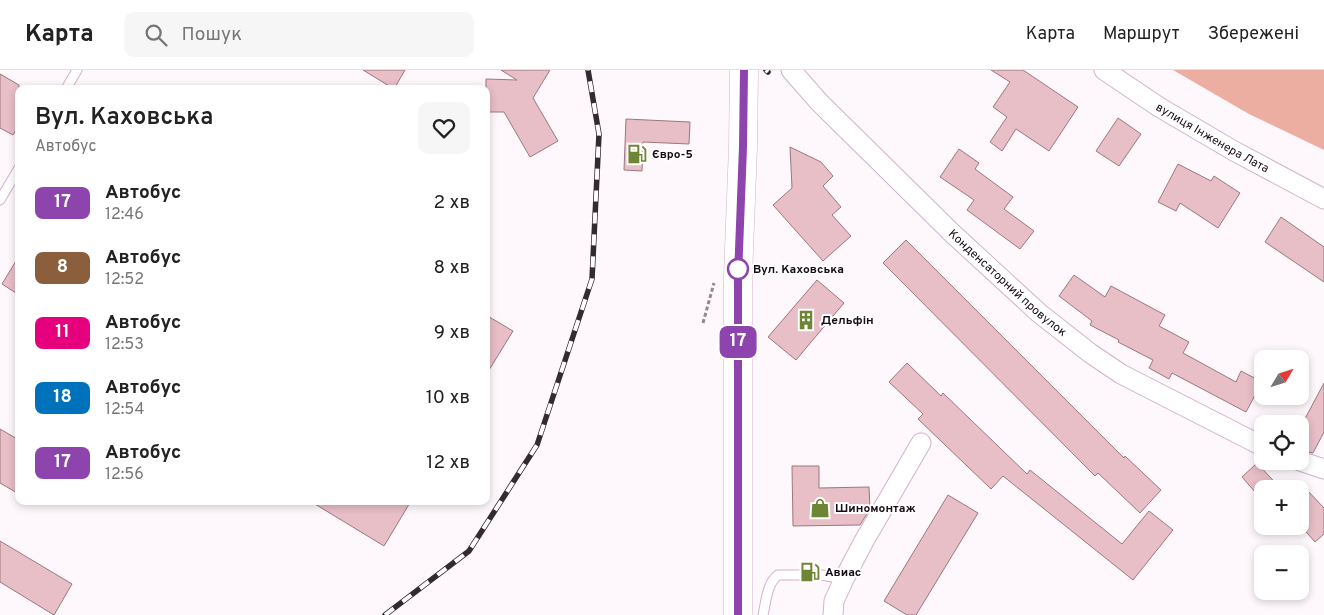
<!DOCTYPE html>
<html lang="uk">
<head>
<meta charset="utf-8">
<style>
  :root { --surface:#fff; --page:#f6f6f6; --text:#222; --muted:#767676; --line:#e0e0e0 }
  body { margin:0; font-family:Overpass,sans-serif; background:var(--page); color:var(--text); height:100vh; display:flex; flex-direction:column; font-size:19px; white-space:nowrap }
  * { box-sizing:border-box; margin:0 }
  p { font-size:16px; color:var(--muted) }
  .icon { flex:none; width:28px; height:28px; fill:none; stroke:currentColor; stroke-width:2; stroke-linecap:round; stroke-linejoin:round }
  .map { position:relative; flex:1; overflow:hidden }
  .sheet { position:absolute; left:15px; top:15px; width:475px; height:420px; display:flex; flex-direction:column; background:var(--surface); border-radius:10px; box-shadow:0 2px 8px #0003 }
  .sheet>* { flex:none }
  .badge { padding:0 10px; border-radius:8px; font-size:18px; line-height:32px }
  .needle { width:32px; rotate:52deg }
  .controls { position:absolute; left:1254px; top:280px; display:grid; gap:10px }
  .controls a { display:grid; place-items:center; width:55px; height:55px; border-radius:10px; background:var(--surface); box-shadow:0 2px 8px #0003; font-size:25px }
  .map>.badge { position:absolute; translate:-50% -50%; box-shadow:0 0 0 2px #fff }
  .round { display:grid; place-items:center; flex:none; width:52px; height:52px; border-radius:10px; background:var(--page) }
  .summary { display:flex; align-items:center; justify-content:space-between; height:85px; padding:0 20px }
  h1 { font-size:24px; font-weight:600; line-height:38px }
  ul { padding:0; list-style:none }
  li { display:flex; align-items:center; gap:15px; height:65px; padding:0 20px }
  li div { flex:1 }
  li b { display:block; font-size:19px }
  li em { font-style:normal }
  li .badge { min-width:55px; font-weight:700; text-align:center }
  header { display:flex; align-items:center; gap:30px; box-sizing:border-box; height:70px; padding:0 25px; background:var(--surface); border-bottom:1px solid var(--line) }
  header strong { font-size:24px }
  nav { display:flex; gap:28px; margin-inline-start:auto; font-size:18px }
  .search { width:350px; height:45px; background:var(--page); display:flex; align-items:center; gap:12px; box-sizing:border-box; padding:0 18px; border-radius:10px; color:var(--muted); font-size:19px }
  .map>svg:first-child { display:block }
</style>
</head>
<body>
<header>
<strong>Карта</strong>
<div class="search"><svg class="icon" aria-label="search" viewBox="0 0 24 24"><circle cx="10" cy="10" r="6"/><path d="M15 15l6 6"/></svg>Пошук</div>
<nav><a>Карта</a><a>Маршрут</a><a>Збережені</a></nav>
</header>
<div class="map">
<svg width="1324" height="545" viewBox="0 0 1324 545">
  <rect width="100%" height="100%" fill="#fef7fc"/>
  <!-- forest -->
  <path fill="#ebaea0" d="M1173 0H1324V80L1249 44Z"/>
  <!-- building -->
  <path fill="#e8bec7" stroke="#9d777f" d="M363 0H405L394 19Z
    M501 0H550L533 28 558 71 530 87 504 42H486V9L517 10Z
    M991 0H1023L1078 37 1049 81 1016 59 1002 81 990 72 1007 47 993 37 1010 12Z
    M0 4 19 15V55L13 65 0 58Z
    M1118 48 1141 64 1119 96 1096 81Z
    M626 49 690 52 689 74 643 72 642 101 624 100Z
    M790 77 821 92 833 106 823 116 841 137 832 145 851 166 823 191 773 135 792 118Z
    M959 79 979 93 975 99 1013 127 1004 139 1034 161 1020 179 967 140 974 130 940 107Z
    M1178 94 1211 111 1214 106 1240 123 1218 158 1180 133 1176 141 1158 132Z
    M1281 147 1324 177V212L1265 172Z
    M906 170 1124 388 1125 386 1161 420 1140 443 1098 403 1095 406 883 193Z
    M19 186V225L2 214Z
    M1074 205 1105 227 1111 216 1165 245 1159 256 1189 272 1183 283 1236 312 1241 301 1262 312 1246 342 1172 303 1169 309 1149 298 1153 290 1118 272 1119 270 1090 255 1092 251 1059 226Z
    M817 210 844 233 796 290 768 267Z
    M486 245 513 261 486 305Z
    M907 293 941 326 943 323 1027 404 1030 400 1122 474 1149 441 1173 460 1133 510 1003 406 991 419 918 349 923 344 889 312Z
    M1324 313V362L1313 383 1300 380V358Z
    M0 359 19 370V424L0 413Z
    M1257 393 1281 419H1262V430L1242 407Z
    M792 396H819V418L869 417 870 439 860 455 793 456Z
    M1307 420 1324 438V464L1315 472 1300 455V426Z
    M948 425 978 443 916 545H907L884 531Z
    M310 431H411L384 476Z
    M0 471 72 514 54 545 0 512Z"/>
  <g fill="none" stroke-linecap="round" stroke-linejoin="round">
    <defs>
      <path id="service" d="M66 19 77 0
        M0 130 19 98
        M763 545C766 532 767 513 778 505H821L844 509"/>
      <g id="minor">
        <path id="s1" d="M791 0 819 32 952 163 1039 243 1090 283 1121 304 1262 376"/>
        <path id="s2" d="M1104 0 1159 37 1234 81 1324 129"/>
        <path d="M1300 391 1324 399"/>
        <path d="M833 545 834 531 844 509 864 471 921 373"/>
      </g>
      <path id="primary" d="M738 545V206L743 77 744 0"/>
    </defs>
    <!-- service casing -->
    <use href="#service" stroke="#d2b2cb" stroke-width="11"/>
    <!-- minor casing -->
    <use href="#minor" stroke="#d2b2cb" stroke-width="21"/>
    <!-- primary casing -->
    <use href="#primary" stroke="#d2b2cb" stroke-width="29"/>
    <!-- path -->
    <path stroke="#928990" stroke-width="3" stroke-dasharray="4 2.5" stroke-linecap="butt" d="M703 253 714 213"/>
    <!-- service -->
    <use href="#service" stroke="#fff" stroke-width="9"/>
    <!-- minor -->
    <use href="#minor" stroke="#fff" stroke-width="19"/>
    <!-- primary -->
    <use href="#primary" stroke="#fff" stroke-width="28"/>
    <defs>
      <path id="rail" d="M766 0 768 2
        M385 545 469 481 537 375 592 209 599 64 588 0"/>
    </defs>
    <!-- rail casing -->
    <use href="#rail" stroke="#342a32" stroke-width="5.5"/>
    <!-- rail -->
    <use href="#rail" stroke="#fff" stroke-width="4" stroke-dasharray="11" stroke-linecap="butt"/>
  </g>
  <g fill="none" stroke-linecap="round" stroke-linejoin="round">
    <defs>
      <path id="line" d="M738 545V206L743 77 744 0"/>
    </defs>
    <!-- line casing -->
    <use href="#line" stroke="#fff" stroke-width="11"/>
    <!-- line -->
    <use href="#line" stroke="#8e44ad" stroke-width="8"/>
  </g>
  <!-- icons -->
  <defs>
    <symbol id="fuel-bare" viewBox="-9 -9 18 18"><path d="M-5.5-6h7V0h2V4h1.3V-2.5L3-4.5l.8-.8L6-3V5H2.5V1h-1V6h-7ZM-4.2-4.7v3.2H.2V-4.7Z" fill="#6f8536" stroke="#fff" stroke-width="2.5" paint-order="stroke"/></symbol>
    <symbol id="building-bare" viewBox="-9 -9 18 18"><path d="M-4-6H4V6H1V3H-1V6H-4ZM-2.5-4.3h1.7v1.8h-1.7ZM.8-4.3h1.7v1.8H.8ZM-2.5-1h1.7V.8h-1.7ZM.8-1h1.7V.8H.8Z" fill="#6f8536" stroke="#fff" stroke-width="2.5" paint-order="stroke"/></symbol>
    <symbol id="shop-bare" viewBox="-9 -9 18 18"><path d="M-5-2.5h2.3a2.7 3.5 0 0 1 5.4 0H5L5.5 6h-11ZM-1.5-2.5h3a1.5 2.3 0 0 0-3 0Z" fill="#6f8536" stroke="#fff" stroke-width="2.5" paint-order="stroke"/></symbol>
  </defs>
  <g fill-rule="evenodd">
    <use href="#fuel-bare" x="623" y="70" width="28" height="28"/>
    <use href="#building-bare" x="792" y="236" width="28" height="28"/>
    <use href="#shop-bare" x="806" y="424" width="28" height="28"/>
    <use href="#fuel-bare" x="796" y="488" width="28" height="28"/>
  </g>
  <!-- markers -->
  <circle fill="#fff" stroke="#8e44ad" stroke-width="2.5" cx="738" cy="199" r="10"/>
  <g text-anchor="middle" stroke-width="4" stroke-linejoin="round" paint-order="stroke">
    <!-- street labels -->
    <g font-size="12" fill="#180d16" stroke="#fff">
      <text dy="4" stroke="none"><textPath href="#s2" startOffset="128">вулиця Інженера Лата</textPath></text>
      <text dy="4" stroke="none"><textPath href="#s1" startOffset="304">Конденсаторний провулок</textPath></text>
    </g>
    <!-- poi labels -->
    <g font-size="12" font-weight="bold" fill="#180d16" stroke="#fff" text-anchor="start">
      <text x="652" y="88">Євро-5</text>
      <text x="821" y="254">Дельфін</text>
      <text x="835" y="442">Шиномонтаж</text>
      <text x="825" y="506">Авиас</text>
    </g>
    <!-- stop labels -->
    <g font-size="12" font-weight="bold" fill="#180d16" stroke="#fff" text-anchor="start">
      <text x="753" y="203">Вул. Каховська</text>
    </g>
  </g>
</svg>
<div class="controls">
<a><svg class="needle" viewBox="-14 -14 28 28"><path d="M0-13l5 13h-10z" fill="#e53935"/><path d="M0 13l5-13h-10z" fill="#767676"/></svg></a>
<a><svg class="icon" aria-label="locate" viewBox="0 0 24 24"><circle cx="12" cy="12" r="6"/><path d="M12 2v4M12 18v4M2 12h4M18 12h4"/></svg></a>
<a>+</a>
<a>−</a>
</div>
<b class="badge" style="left:738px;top:272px;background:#8e44ad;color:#fff">17</b>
<section class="sheet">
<div class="summary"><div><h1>Вул. Каховська</h1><p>Автобус</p></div><a class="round"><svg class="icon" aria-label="heart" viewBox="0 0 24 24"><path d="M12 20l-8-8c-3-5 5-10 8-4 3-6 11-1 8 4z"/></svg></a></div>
<ul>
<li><span class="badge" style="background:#8e44ad;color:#fff">17</span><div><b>Автобус</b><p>12:46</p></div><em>2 хв</em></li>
<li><span class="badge" style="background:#8b5e3c;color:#fff">8</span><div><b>Автобус</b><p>12:52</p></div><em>8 хв</em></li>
<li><span class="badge" style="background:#e6007e;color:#fff">11</span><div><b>Автобус</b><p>12:53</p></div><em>9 хв</em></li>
<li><span class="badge" style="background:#0072bc;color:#fff">18</span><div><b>Автобус</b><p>12:54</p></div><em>10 хв</em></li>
<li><span class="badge" style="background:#8e44ad;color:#fff">17</span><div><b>Автобус</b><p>12:56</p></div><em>12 хв</em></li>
</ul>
</section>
</div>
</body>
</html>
